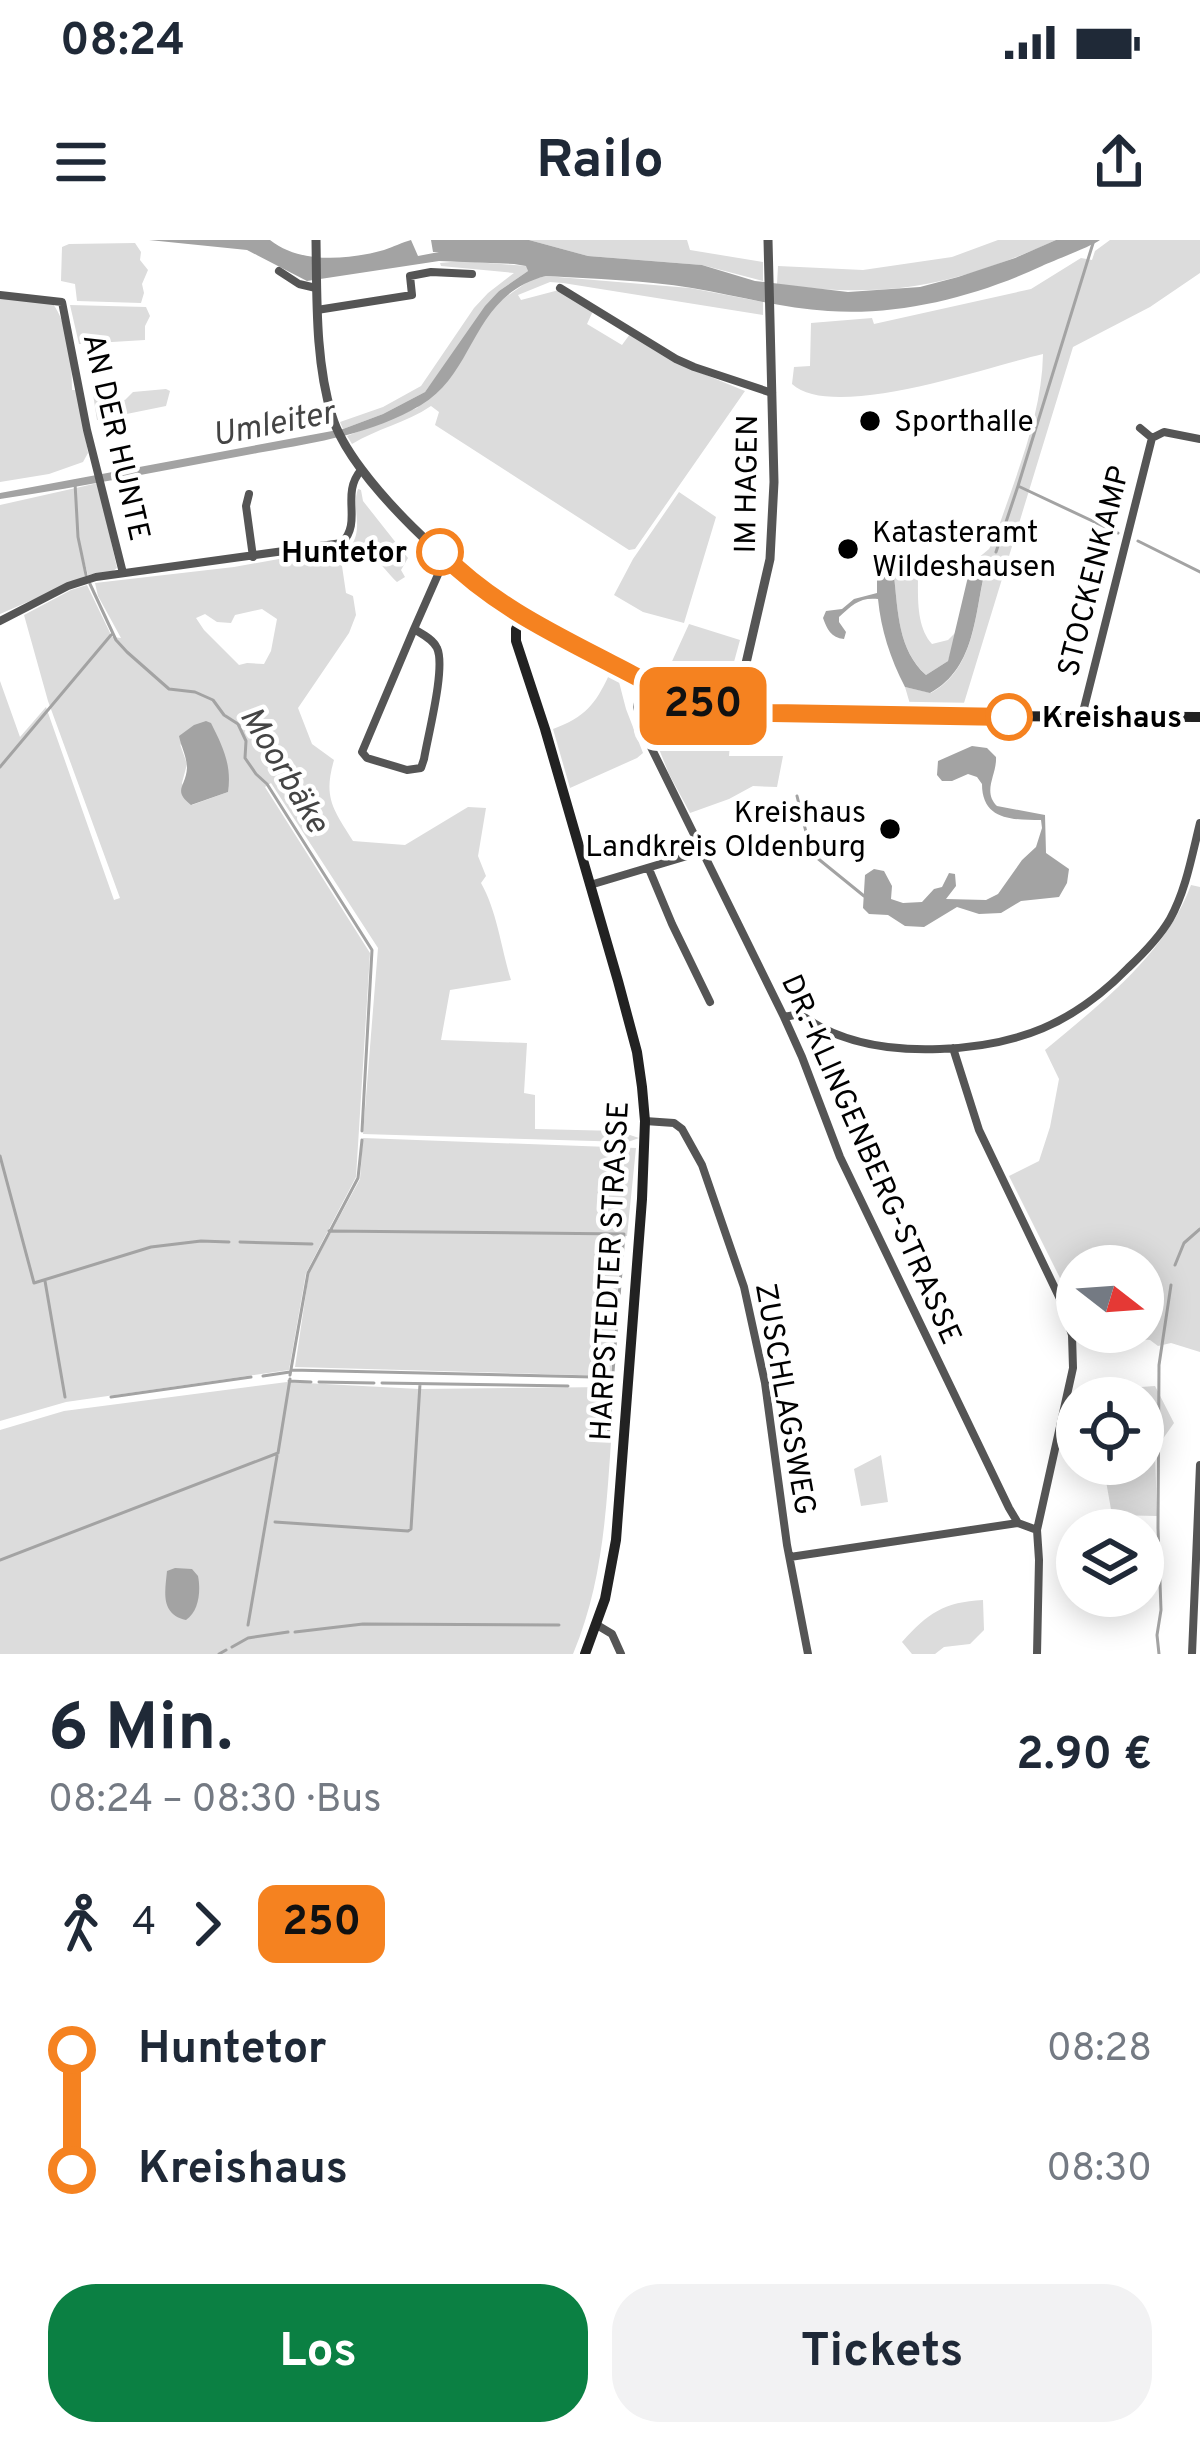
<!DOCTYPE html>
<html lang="de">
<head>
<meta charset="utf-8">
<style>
  :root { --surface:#fff; --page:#f2f2f3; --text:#1f2937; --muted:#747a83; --accent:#0b8043 }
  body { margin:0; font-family:Overpass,sans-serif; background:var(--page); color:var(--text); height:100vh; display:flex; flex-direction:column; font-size:45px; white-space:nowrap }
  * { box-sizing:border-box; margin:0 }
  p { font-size:39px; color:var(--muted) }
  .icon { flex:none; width:66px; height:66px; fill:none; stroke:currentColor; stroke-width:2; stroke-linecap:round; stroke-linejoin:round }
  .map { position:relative; height:1414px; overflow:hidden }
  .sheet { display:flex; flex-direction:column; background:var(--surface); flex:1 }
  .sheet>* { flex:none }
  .badge { padding:0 24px; border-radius:18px; font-size:42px; line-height:78px }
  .needle { width:78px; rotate:107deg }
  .tools { position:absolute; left:1056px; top:1005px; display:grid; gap:24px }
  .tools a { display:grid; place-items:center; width:108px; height:108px; border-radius:50%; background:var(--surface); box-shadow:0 6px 30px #0003; font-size:60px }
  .map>.badge { position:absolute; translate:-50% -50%; box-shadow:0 0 0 6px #fff }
  .legs { display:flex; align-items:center; gap:18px; height:132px; padding:0 48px; font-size:39px }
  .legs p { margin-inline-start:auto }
  .summary { display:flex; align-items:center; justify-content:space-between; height:204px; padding:0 48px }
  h1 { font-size:66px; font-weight:700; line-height:90px }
  .action { display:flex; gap:24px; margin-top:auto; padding:24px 48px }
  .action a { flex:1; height:138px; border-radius:48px; background:var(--accent); color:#fff; font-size:48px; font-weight:700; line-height:138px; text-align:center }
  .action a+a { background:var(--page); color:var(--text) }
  ul { padding:0 48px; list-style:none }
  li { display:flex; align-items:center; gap:42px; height:120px; font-size:45px }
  li i { display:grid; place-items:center; width:18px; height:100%; margin:0 15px; background:currentColor }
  li i::after { content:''; width:30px; height:30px; margin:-15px; border:9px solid; border-radius:50%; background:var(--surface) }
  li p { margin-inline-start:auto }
  li:first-child i { background:linear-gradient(#0000 50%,currentColor 0) }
  li:last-child i { background:linear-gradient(currentColor 50%,#0000 0) }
  .status { display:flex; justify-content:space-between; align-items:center; height:84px; padding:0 60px; background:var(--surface); direction:ltr }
  .status svg { height:33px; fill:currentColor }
  header { display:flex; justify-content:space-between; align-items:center; height:156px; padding:0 48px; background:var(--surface); font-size:54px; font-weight:700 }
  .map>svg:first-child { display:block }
</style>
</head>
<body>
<div class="status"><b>08:24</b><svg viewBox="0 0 49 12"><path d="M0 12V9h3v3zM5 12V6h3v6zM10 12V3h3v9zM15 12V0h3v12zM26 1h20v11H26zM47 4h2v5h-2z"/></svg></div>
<header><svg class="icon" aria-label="menu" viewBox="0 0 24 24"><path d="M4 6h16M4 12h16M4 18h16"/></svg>Railo<svg class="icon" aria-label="share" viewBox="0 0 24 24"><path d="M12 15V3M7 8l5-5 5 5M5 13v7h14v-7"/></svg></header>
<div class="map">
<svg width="1200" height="1414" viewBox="0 0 1200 1414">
  <rect width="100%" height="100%" fill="#fff"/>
  <!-- green -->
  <path fill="#dcdcdc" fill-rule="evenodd" d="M529 0H687L690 10 763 22V41L702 25 588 16Z
    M998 0H1056C955 46 887 60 777 44L778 26 863 30 952 17Z
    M1110 0H1200V33L1150 67 1073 107 964 463 910 464 905 447 931 453C978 427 974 369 987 324H971L989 309 996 295C1015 237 1042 176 1043 114 990 126 833 182 792 144L794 127 810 126 811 83 872 78 874 84 1031 49 1081 18 1092 20 1095 11Z
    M135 3 141 12 140 20 148 30 142 44 144 53 141 63 77 61 75 44 61 41 62 7 69 4Z
    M462 21 527 26 528 31 499 51 425 152 383 174 343 189 340 182 383 167 421 146 474 68 488 53 514 33 441 26 440 23Z
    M546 36 690 48 763 62V75L563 43 550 42 518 55 521 60 559 50 593 71 587 84 622 105 630 94 677 123 745 151 635 309 629 310 435 185 439 172 431 166C406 183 376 189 352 204L347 196 417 168 496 64 530 40Z
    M0 58 53 64C69 86 72 123 72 150H78L88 213 83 222 49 234 0 242Z
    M70 65 146 67 150 76 145 86V100L79 104Z
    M166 149 170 151 166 166 97 180 93 154 125 160 133 152Z
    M98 243 117 328 113 331 88 335 80 305 85 337 0 374V265Z
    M358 249 361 250 363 261 408 318 401 330 405 337 397 342C384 330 375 313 358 308L342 326 346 353 353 356 356 375 349 393 298 468 312 504 334 520C323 558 333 569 353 601L405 605 468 567 486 568 478 616 486 636 481 643C497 671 501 708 511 740L450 750 441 800 527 803 524 853 535 855V889L618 891 639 898 628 902 363 894 378 708 271 543 265 547 370 713 356 937 306 1033 289 1130 66 1162 0 1181V441L20 497 46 467 114 660 120 658 48 461 24 375 71 350 87 345 112 397 121 398 98 356 95 343 234 327 351 306C364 287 351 268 358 249ZM262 369 277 379 271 411 264 424 247 423 239 425 204 390 196 378 205 374 217 382 231 383 235 375ZM180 504 228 552 192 565 182 543 187 524Z
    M679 252 716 277 684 383 643 372 614 355 633 319Z
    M918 334C918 357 916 386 932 404L948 400 957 391 948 421 926 435C898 409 898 372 894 336Z
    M689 384 740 400 726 451 706 446 668 430Z
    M609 435 619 442 626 469 643 513 637 518 570 548 553 489C585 477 595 465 609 435Z
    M654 456 707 478 732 480 729 516H783L777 547 753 546 729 559 690 573 669 534 645 474 649 458Z
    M1191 645 1200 647V1112L1171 1103 1158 1106 1150 1100 1137 1099 1133 1092H1143V1026H1077V1036L1060 1038 1009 936 1039 921 1050 887 1059 839 1045 810C1101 763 1165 715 1191 645Z
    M363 898 636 908 627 996H622L611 1136 295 1127 309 1033 360 939Z
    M287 1142 419 1149 610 1147 605 1200 611 1202C606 1275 602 1345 573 1414H0V1190L64 1171Z
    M1155 1146 1174 1183 1155 1210 1157 1276 1112 1275 1103 1224H1143V1158H1126L1127 1148Z
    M881 1215 888 1262 861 1266 854 1229Z
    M983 1360 984 1390 970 1404 944 1407 935 1414H912L902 1402C928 1373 944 1362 983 1360Z"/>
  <!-- water -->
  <path fill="#a3a3a3" d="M149 0H270C300 24 348 20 384 10 393 7 403 2 411 0L418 16 439 12H433L431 0H529L588 16 702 25 755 41 848 52 920 47 958 37 1015 18 1056 0H1100C1092 6 1055 20 1042 26 977 56 901 76 828 71 782 68 738 56 692 48 644 40 595 39 546 36 471 55 477 132 421 165 372 194 318 202 263 212 176 228 88 246 0 259V253L343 189 383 174 425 152 485 66 499 51 528 31 526 26 514 24 439 21 307 41 247 10Z
    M987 323C974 369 978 427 930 453L905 447C890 418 881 390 878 359 860 357 852 365 839 377V382L846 392 844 399C831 398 827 389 823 378L826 371 842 369 854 359 877 353V337L885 331 894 336C898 371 898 410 926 435L948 421 971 324Z
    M206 481 211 483C223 507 232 525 228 552L191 565C172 550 186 547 187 528 187 517 181 506 179 496L194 485Z
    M972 506 987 508 996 517C997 535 982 551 997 566L1045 575 1046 613 1069 629 1067 643 1059 657 1021 661 1001 673 979 674 957 667 924 687 905 686 888 675 869 674 863 668 865 635 874 629 884 631 892 646 891 659 903 663 922 662 934 649 942 647 949 633 955 634 956 646 946 659 986 660 998 654 1022 620 1036 607 1042 588 1041 580C1012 580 982 580 982 544L977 537 968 534 952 541H942L937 535 938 521Z
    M175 1328 192 1329 198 1336C201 1351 199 1371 186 1380 160 1374 165 1352 167 1331Z"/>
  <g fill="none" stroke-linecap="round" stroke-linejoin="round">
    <!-- stream -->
    <path stroke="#a3a3a3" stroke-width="3" d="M1094 0 1018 246 1118 293
      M75 243 78 297 86 335
      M1138 301 1200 332
      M996 312 1018 246
      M90 344 116 400 127 412 169 449 195 452 213 460 224 475 238 484 246 501 245 518 256 534 267 544 372 710 362 891
      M0 527 111 395
      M797 556 807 596 816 617 864 656
      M0 916 34 1043 151 1007 201 1001 229 1002
      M329 991 624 994 613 1132
      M240 1002 312 1004
      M1175 1025 1184 1003 1200 989
      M45 1041 65 1157
      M291 1130 593 1137
      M290 1135 308 1033 358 938 362 900
      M263 1136 290 1132
      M289 1141 311 1142
      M319 1142 374 1143
      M382 1143 568 1146
      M111 1157 251 1137
      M608 1200 612 1146
      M275 1282 408 1291 411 1289 420 1144
      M0 1320 278 1213 290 1139
      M248 1385 277 1216
      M295 1392 363 1384 559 1385
      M232 1407 248 1398 288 1392
      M219 1414 226 1410
      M1159 1414 1157 1395 1161 1370 1158 1288 1159 1125 1171 1045"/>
    <!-- minor -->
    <path stroke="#555" stroke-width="8" d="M279 31 299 44 316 48
      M560 48 676 119 694 127 772 153
      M0 55 62 62 87 190 123 333
      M317 70 412 55 410 36 431 32 472 34
      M1152 198 1164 192 1200 199
      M249 254 246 266 253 317
      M0 381 68 346 96 337 342 303C363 281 340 255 361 230
      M414 389 362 512 367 518 407 530 421 528 424 519C428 495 446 427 437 408 433 399 422 394 414 389L440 330 448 320
      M643 440 637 467 646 497 784 777 802 817 840 917 1009 1268 1018 1283 1037 1290
      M1082 476 1152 198 1140 188
      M649 629 672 684 710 762
      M590 645 704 611
      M784 777 800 774C840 804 891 811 940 809 1018 806 1073 784 1128 728 1144 713 1159 698 1170 679 1186 650 1192 615 1200 583
      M953 808 979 890 1063 1065 1072 1095 1073 1128 1037 1290 1039 1320 1037 1414
      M645 881 674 883 682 889 702 925 744 1047 765 1143 787 1305 808 1414
      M790 1317 1018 1283
      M597 1385 612 1394 621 1414
      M1192 1414 1200 1225"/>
    <!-- tertiary -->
    <path stroke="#555" stroke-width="9" d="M316 0C317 57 315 121 332 176 351 240 465 342 522 376
      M748 433C749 451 760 461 772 473
      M735 471 770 319 774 242 768 0"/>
    <!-- secondary -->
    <path stroke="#222" stroke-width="10" d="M585 1414 605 1359 616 1300 642 959 645 881 642 847 637 812 618 741 545 489 516 401V389L522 376 643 440 684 459 714 468 772 473 925 476 1200 477"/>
  </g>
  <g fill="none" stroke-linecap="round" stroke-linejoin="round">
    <defs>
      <path id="line-1" d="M440 312C492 364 548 391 612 424 640 438 668 455 697 464 721 472 747 472 772 473L1009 477"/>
    </defs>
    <!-- line-1 casing -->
    <use href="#line-1" stroke="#fff" stroke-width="27"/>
    <!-- line-1 -->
    <use href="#line-1" stroke="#f58220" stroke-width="18"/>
  </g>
  <!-- markers -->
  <g fill="#000" stroke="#fff" stroke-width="4.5">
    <circle cx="870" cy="181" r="12"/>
    <circle cx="848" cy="309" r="12"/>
    <circle cx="890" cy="589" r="12"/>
  </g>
  <g fill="#fff" stroke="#f58220" stroke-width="6">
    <circle cx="440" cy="312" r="21"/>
    <circle cx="1009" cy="477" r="21"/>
  </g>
  <g text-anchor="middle" stroke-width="9" stroke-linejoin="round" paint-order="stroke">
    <!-- poi labels -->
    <g font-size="30" fill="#000" stroke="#fff" text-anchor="start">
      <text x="894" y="191">Sporthalle</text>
      <text x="872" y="302">Katasteramt<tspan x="872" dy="34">Wildeshausen</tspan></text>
      <text x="866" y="582" text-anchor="end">Kreishaus<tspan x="866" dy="34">Landkreis Oldenburg</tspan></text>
    </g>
    <!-- street labels -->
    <g font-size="30" fill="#000" stroke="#fff">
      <text transform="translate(117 197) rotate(77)" y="10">AN DER HUNTE</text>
      <text transform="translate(746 244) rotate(-89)" y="10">IM HAGEN</text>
      <text transform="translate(1093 331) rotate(-76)" y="10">STOCKENKAMP</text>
      <text transform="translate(872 919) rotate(66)" y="10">DR.-KLINGENBERG-STRASSE</text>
      <text transform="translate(609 1031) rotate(-87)" y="10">HARPSTEDTER STRASSE</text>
      <text transform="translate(786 1159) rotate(80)" y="10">ZUSCHLAGSWEG</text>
    </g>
    <!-- stop labels -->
    <g font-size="30" font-weight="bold" fill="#000" stroke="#fff" text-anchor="end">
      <text x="407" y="322">Huntetor</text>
      <text x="1042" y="487" text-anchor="start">Kreishaus</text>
    </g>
    <!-- water labels -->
    <g font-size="33" font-style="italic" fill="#444" stroke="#fff">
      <text transform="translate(273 182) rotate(-11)" y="12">Umleiter</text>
      <text transform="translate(286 529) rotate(59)" y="12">Moorbäke</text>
    </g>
  </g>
</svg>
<div class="tools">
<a><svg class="needle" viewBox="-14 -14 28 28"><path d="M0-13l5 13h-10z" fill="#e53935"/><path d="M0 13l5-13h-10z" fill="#747a83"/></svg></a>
<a><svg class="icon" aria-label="locate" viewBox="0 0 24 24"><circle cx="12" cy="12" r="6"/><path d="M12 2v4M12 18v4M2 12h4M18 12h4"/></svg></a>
<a><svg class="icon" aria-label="layers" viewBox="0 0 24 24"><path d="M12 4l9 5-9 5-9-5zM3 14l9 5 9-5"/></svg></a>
</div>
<b class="badge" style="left:703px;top:466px;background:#f58220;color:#111">250</b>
</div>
<section class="sheet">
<div class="summary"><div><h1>6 Min.</h1><p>08:24 – 08:30 · Bus</p></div><b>2.90 €</b></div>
<div class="legs"><svg class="icon" aria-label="walk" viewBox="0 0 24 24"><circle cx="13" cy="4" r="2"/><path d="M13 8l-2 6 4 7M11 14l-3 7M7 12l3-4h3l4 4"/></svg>4<svg class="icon" aria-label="forward" viewBox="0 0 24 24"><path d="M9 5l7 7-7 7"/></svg><b class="badge" style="background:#f58220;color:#111">250</b></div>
<ul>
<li><i style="color:#f58220"></i><b>Huntetor</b><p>08:28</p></li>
<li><i style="color:#f58220"></i><b>Kreishaus</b><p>08:30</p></li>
</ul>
<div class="action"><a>Los</a><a>Tickets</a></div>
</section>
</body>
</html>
